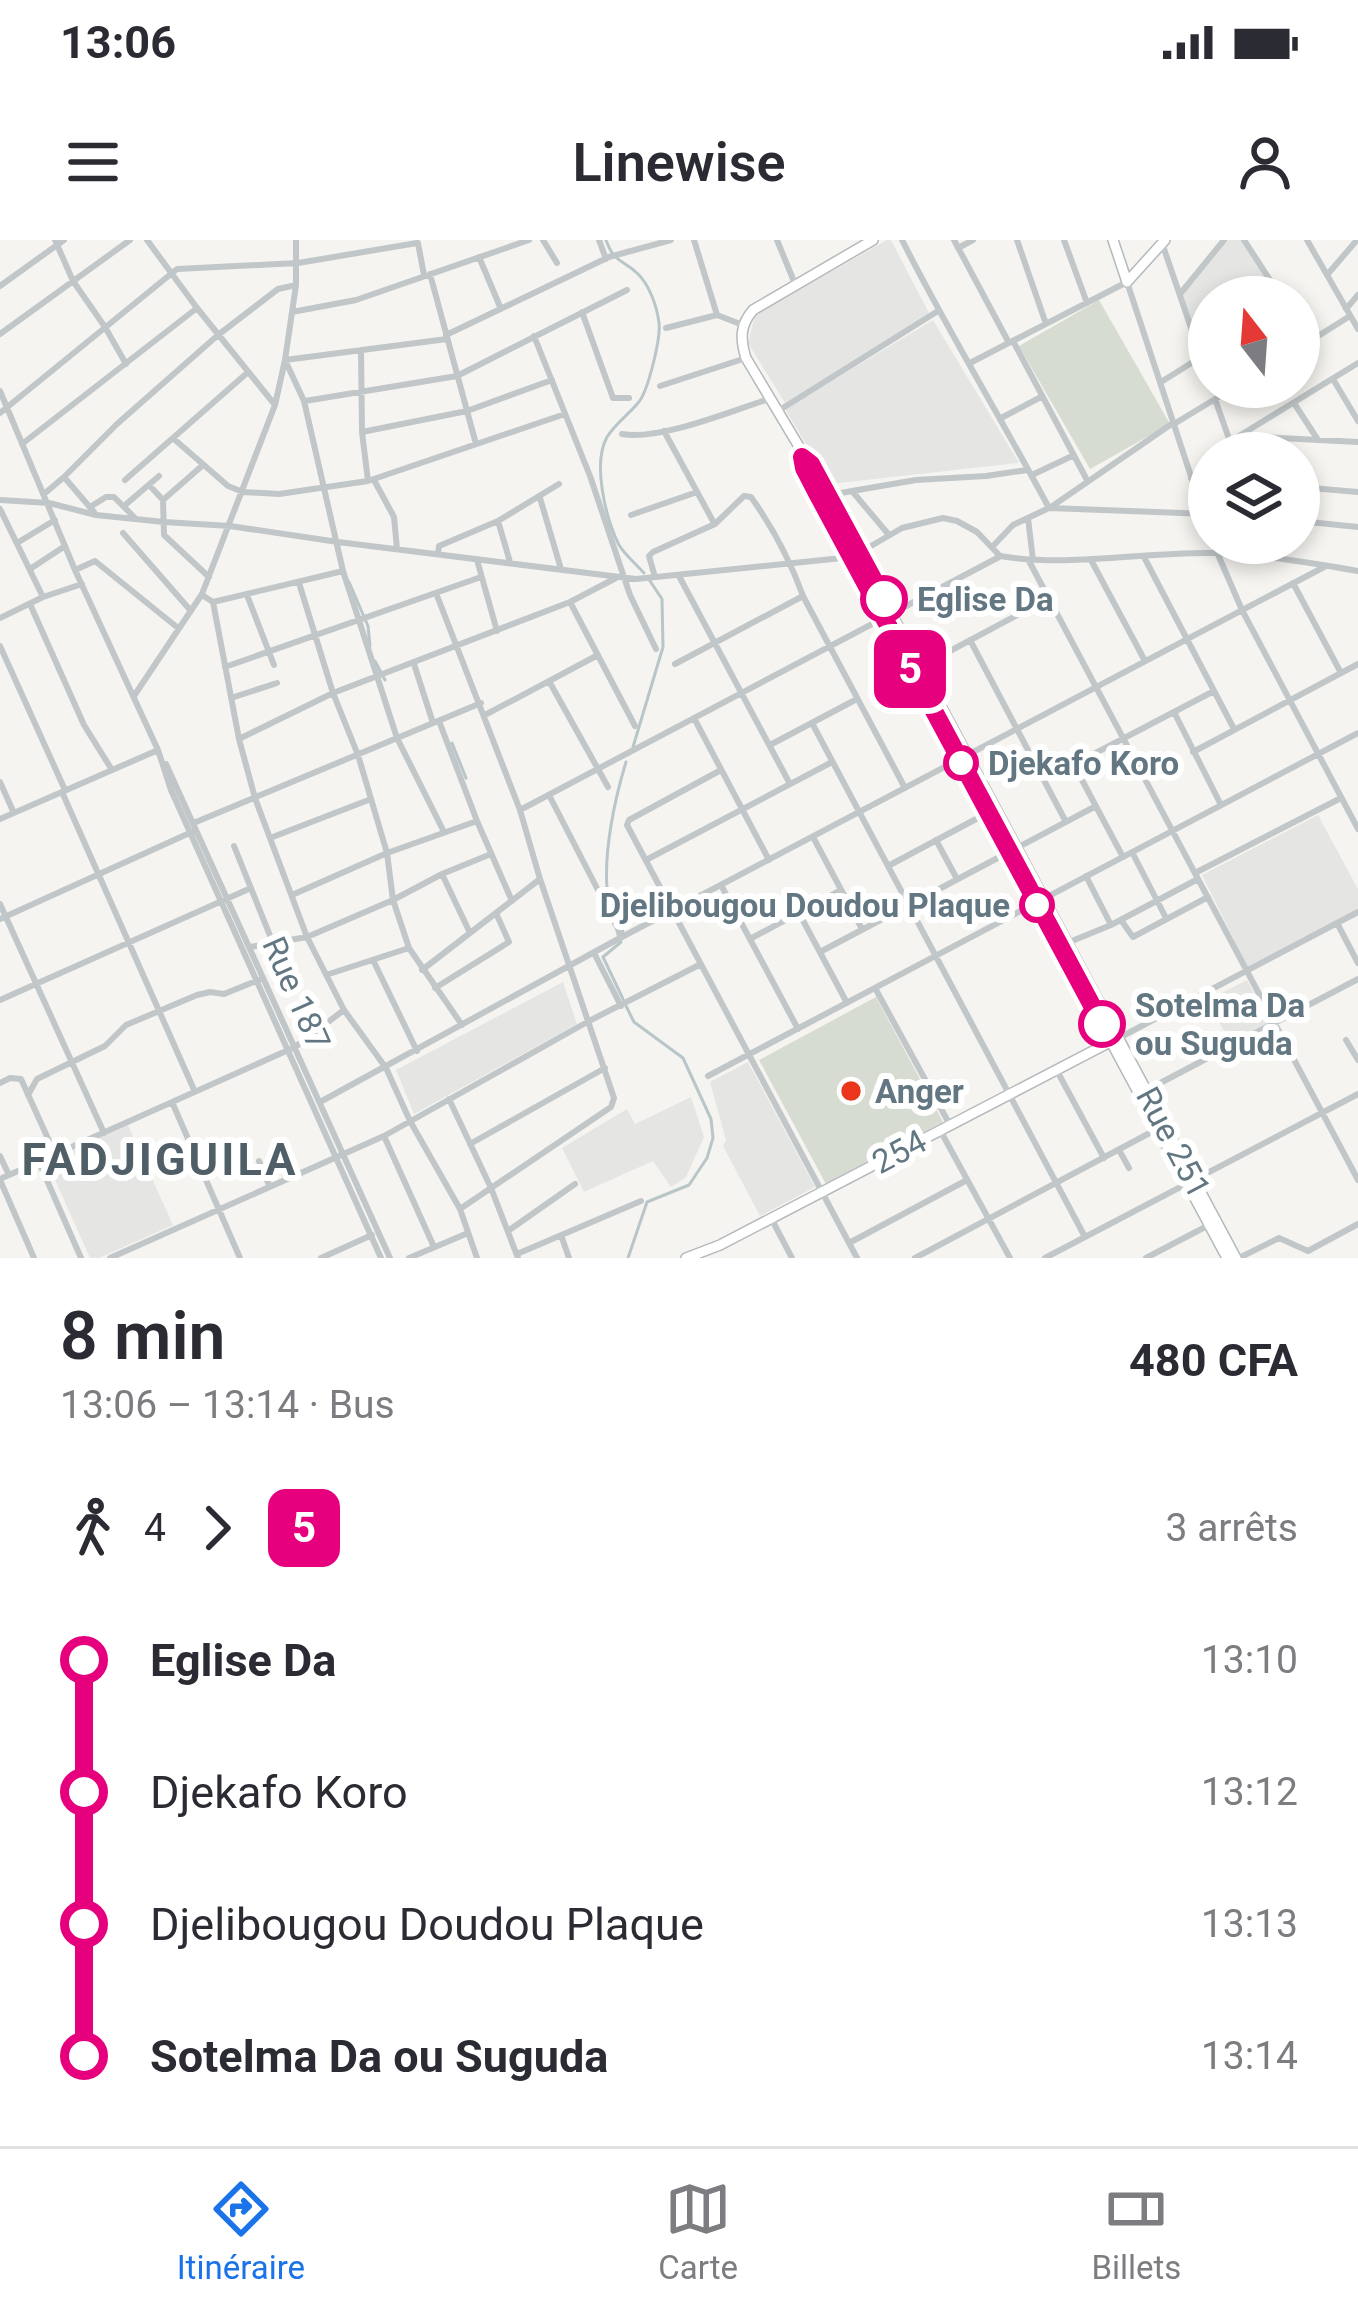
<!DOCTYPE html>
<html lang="fr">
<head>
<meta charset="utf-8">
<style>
  :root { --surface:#fff; --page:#f2f2f3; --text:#2b2b33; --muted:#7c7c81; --line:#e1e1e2; --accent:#1a73e8 }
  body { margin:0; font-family:Roboto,sans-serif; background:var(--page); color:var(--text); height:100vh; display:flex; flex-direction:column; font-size:45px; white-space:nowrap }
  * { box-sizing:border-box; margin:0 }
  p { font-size:39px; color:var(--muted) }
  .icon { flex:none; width:66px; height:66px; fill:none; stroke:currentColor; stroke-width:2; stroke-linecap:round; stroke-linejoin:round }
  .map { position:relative; height:1018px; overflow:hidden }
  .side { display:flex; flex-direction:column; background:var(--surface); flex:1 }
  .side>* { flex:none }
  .badge { padding:0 24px; border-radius:18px; font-size:42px; line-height:78px }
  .needle { width:78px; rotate:343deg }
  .buttons { position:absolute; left:1188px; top:36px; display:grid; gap:24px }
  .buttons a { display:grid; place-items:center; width:132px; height:132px; border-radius:50%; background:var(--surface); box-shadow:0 6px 18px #0003; font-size:60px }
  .map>.badge { position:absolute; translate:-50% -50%; box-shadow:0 0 0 6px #fff }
  .legs { display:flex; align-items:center; gap:18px; height:132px; padding:0 60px; font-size:39px }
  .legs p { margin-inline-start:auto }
  .overview { display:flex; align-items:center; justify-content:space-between; height:204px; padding:0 60px }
  h1 { font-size:66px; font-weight:600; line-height:90px }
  ul { padding:0 60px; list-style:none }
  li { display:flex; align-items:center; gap:42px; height:132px; font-size:45px }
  li i { display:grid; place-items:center; width:18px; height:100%; margin:0 15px; background:currentColor }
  li i::after { content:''; width:30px; height:30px; margin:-15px; border:9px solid; border-radius:50%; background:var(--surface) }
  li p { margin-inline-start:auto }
  li:first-child i { background:linear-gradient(#0000 50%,currentColor 0) }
  li:last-child i { background:linear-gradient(currentColor 50%,#0000 0) }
  .status { display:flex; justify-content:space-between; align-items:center; height:84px; padding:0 60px; background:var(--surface); direction:ltr }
  .status svg { height:33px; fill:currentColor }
  header { display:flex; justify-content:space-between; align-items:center; height:156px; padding:0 60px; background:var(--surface); font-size:54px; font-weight:600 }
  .menu { display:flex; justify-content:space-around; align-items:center; height:168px; border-top:3px solid var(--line); background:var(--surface); font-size:33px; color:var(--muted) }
  .menu a { display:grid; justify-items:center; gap:6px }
  .menu .on { color:var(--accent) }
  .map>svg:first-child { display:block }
</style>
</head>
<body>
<div class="status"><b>13:06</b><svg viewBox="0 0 49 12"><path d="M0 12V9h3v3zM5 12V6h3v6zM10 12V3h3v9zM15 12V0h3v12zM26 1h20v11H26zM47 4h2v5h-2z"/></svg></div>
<header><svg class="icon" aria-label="menu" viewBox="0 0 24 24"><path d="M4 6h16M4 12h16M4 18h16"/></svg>Linewise<svg class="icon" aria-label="person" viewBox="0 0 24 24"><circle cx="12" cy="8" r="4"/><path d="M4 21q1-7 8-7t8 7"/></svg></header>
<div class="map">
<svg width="1358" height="1018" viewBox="0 0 1358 1018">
  <rect width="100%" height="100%" fill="#f5f4f0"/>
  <!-- built -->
  <path fill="#e5e6e4" d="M887 0H891L930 75 785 163 748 103 755 75Z
    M1228 0H1244L1281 57H1209V112L1201 117 1180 57Z
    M933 80 1019 223 830 244 785 169Z
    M1318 575 1358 649V672L1248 728 1202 635Z
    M1247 740 1270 782 1230 803 1208 760Z
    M563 742 577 784 414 874 396 830Z
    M748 822 815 947 760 976 723 906 726 900 710 842Z
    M691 857 704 897 686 937 671 947 653 921 584 952 562 908 627 869 635 884Z
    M128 885 173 985 99 1018H90L47 922Z"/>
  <!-- green -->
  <path fill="#d6dcd1" d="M1099 60 1170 184 1090 229 1019 106Z
    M876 757 943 882 826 944 759 820Z"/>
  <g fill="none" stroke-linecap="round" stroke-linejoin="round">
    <!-- stream -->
    <path stroke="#b8c6c9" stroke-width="3" d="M606 0C614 23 621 18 637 33 649 44 657 66 659 83 661 98 648 152 638 163 628 175 616 183 607 197 592 224 606 279 619 305 625 315 636 324 644 333
      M349 342 368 386 370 406
      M375 421 385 440
      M452 503 466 538
      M633 507 663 407 662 359 650 341
      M623 693C622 676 607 664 607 648 604 609 615 558 626 522
      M621 702 603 717 623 759
      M626 766 634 782 683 818 711 879 713 898 707 918 689 945 647 962 628 1018"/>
    <defs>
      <path id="major" d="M873 0 753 70C740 85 740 99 746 118L828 255 1236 1018
        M1113 0 1127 42 1165 0
        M803 217 807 235 1227 1018
        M686 1018 720 1005 1112 801"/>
    </defs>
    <!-- major casing -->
    <use href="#major" stroke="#b4b9bc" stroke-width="12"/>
    <!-- minor -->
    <path stroke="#c1c6c8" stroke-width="6" d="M55 0 73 41 105 87 126 124
      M147 0 197 68 275 165
      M543 0 557 23
      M599 0 606 19
      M694 0 717 75
      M777 0 795 44
      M902 0C948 91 1001 178 1049 268L1209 274
      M954 0 1009 103
      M1017 0 1046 84
      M1064 0 1087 63
      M1244 0 1281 57
      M1307 0 1358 89
      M418 3 424 35
      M1162 3 1201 117
      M958 8 973 0
      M479 17 501 69
      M430 34 476 204
      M1327 35 1357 0
      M0 46 64 0
      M1180 54 1224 0
      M1346 69 1358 55
      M292 72 356 60 529 0
      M582 72 613 158H629
      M1299 86 1309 101
      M666 88 717 75 743 85
      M0 94 130 0
      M446 95 609 17 671 0
      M534 96 590 236 630 355 656 409
      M1013 101 1087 240
      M1299 108 1350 76
      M361 110 362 192 368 241
      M970 123 1127 42 1209 291
      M1333 139 1358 181
      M1161 142 1209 112
      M660 146 746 118
      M0 151 75 330 158 510 171 550 381 1018
      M1215 159 1234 213
      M305 161 457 136 627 50
      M1294 163 1318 200
      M778 171 938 71
      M0 173 177 29 298 23 417 3
      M1001 178 1041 157
      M1174 184 1235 147
      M664 191 714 283
      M362 192 467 171 552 140
      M622 194C659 201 731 171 769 159
      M1242 196 1358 202
      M174 199 228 246 243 252 279 254 368 241 565 174
      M1231 201 1358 123
      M22 204 197 68
      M1032 235 1072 216
      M1191 238 1209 240
      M125 240 247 133
      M374 240 394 277 397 309
      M149 245 163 260 164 295 209 337
      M1299 247 1358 252
      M852 251 916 240 986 236 1027 230
      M44 254 64 237
      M830 255 852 251 889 295
      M540 258 561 329
      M0 260 49 263 96 275 164 282 230 286 338 302 636 339 852 317 902 288 943 278 957 281 977 292 1000 316
      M163 260 203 225
      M124 266 159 236
      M90 267 106 257H114L135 278
      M0 269 43 357
      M94 272 64 237 117 184 218 95 278 49 296 45
      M631 275 697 252
      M1028 278 1033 320
      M498 281 510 322
      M1299 281 1358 287
      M1309 282 1313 247
      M123 293 191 371
      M17 303 55 280
      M1213 303 1242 370 1358 589
      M992 307 1013 285 1051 267 1173 183
      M438 314 439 306 498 281 559 244
      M1000 316C1072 328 1145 311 1217 313 1264 315 1312 323 1358 331
      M1144 317 1234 489
      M477 320 497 391
      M1091 320 1145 421
      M1029 321 1358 940
      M30 329 65 306
      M75 330 95 321 178 388
      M679 336 790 544
      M655 337 649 316 653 312 715 284 744 256 751 257C773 288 790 320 803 356L905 548
      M299 343 333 453 358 515 387 613 393 660 409 708 462 785
      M1293 343 1341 433
      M436 353 520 570 540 639 614 858 611 867 460 969
      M202 355 213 362 343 331
      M247 355 274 425
      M213 362 239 499 255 558 307 697 344 770 386 828 410 881 460 969 477 1018
      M570 362 635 486
      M30 364 84 485 112 530
      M0 378 43 357 82 344
      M970 400 1066 582
      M0 406 65 550
      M414 424 433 483
      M675 424 803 356
      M225 427 481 337
      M920 427 1049 358
      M549 441 608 547
      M134 456 202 354 275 165 285 120 296 45V0
      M231 458 277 443
      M1174 472 1221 565
      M485 475 598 415
      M694 478 769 620
      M439 481 477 581 512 661
      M812 483 1085 997
      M239 499 333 453 570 362 616 338
      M770 505 857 459
      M1193 512 1358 424
      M166 524 390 1018
      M1074 525 1123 617
      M721 530 629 580 627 585 857 1018
      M1044 540 1214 451
      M0 542 13 571
      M62 552 195 852
      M549 555 618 689 620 696
      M520 570 999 317
      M0 579 158 510
      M196 582 481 463
      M444 592 397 498 343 331 304 161 285 120 447 99
      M813 597 862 689
      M270 598 371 559
      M936 600 957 639
      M234 606 273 703
      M1132 612 1166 678
      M646 620 832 522
      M888 626 991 571
      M1195 633 1341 558
      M442 634 470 693
      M1086 636 1111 685
      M721 645 798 789
      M292 655 387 613 477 581
      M0 664 104 893
      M799 673 847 763
      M0 679 194 591
      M1121 680 1133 697 1208 657
      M1337 683 1358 723
      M750 699 841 650
      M1067 703 1111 685 1198 639
      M250 707 307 697 393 660 442 634 491 614
      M820 712 1096 566
      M594 713 621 766
      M373 720 417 811
      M422 730 540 639
      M326 735 409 708
      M435 748 509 702 496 673
      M875 748 950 885
      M0 760 251 648
      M1117 799 1358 672
      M1346 800 1358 820
      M1056 829 1104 918
      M708 836 1358 493
      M0 843 10 838 21 839 55 914
      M1147 850 1358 739
      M28 855 37 839 105 806 126 785 197 755 210 752 224 754 261 739
      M449 859 491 948 518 1018
      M172 862 240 1018
      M320 862 620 698 1326 326
      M940 890 1010 1018
      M384 896 434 1007
      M470 904 605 828
      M1119 910 1129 928
      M275 914 286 937
      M0 916 9 935
      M259 921 269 945
      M39 922 81 1018
      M151 927 191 909
      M0 939 295 807 344 770
      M0 940 34 1018
      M771 978 792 1018
      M508 991 575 944
      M561 995 569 1018
      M849 1003 967 940
      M517 1014 641 961
      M110 1018 384 896 589 781 701 724
      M321 1018 372 995
      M409 1018 468 993
      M915 1018 1161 887
      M1045 1018 1358 854
      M1146 1018 1209 985
      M1239 1018 1279 998 1308 1011 1358 984"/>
    <!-- major -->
    <use href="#major" stroke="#fff" stroke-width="9"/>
  </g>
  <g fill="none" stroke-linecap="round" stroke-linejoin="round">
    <defs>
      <path id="line-1" d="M884 359 811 224 802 217 804 228 818 255 1102 784"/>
    </defs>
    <!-- line-1 casing -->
    <use href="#line-1" stroke="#fff" stroke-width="27"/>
    <!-- line-1 -->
    <use href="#line-1" stroke="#e6007e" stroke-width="18"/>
  </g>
  <!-- markers -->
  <g fill="#fff" stroke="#e6007e" stroke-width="6">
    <circle cx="884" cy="359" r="21"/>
    <circle cx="961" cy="523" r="15"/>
    <circle cx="1037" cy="665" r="15"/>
    <circle cx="1102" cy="784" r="21"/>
  </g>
  <circle fill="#e9361c" stroke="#fff" stroke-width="4.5" cx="851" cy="851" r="12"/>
  <g text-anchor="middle" stroke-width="12" stroke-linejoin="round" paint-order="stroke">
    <!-- stop labels -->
    <g font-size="33" font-weight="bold" fill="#627782" stroke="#fff" text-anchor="start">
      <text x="917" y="371">Eglise Da</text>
      <text x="988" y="535">Djekafo Koro</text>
      <text x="1010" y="677" text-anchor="end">Djelibougou Doudou Plaque</text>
      <text x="1135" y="777">Sotelma Da<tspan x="1135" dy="38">ou Suguda</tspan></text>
    </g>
    <!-- street labels -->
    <g font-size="33" fill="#627782" stroke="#fff">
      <text transform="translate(297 753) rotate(66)" y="12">Rue 187</text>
      <text transform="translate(1174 902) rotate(62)" y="12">Rue 251</text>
      <text transform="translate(899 911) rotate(-28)" y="12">254</text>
    </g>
    <!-- poi labels -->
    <g font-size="33" font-weight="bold" fill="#627782" stroke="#fff" text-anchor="start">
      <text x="875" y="863">Anger</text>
    </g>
    <!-- district labels -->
    <g font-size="45" font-weight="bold" letter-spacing="3" fill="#505f67" stroke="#fff">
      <text x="160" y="935">FADJIGUILA</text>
    </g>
  </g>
</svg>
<div class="buttons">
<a><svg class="needle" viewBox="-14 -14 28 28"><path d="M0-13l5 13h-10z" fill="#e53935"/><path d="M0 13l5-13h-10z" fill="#7c7c81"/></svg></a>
<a><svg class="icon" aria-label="layers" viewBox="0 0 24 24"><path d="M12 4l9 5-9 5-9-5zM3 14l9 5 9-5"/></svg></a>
</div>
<b class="badge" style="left:910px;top:429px;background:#e6007e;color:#fff">5</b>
</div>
<section class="side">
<div class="overview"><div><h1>8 min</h1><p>13:06 – 13:14 · Bus</p></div><b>480 CFA</b></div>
<div class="legs"><svg class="icon" aria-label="walk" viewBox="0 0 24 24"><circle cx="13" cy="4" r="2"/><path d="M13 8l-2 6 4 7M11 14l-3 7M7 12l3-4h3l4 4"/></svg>4<svg class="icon" aria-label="forward" viewBox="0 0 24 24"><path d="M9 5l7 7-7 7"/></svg><b class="badge" style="background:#e6007e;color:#fff">5</b><p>3 arrêts</p></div>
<ul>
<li><i style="color:#e6007e"></i><b>Eglise Da</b><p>13:10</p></li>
<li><i style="color:#e6007e"></i><span>Djekafo Koro</span><p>13:12</p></li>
<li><i style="color:#e6007e"></i><span>Djelibougou Doudou Plaque</span><p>13:13</p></li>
<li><i style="color:#e6007e"></i><b>Sotelma Da ou Suguda</b><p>13:14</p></li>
</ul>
</section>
<nav class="menu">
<a class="on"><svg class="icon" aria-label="directions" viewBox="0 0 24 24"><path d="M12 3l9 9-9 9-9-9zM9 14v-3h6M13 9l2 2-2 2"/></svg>Itinéraire</a>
<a><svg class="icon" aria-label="map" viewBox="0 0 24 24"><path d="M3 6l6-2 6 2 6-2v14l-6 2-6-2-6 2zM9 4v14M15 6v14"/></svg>Carte</a>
<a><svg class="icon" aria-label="tickets" viewBox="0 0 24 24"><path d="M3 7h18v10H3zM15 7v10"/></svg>Billets</a>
</nav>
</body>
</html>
